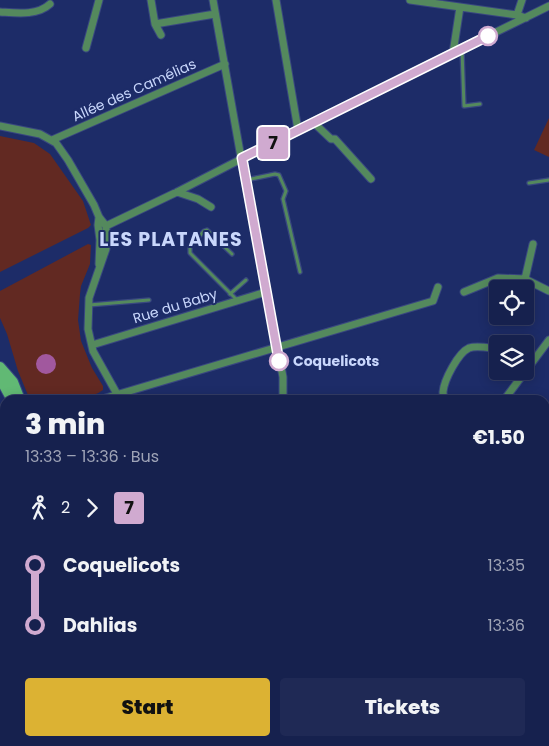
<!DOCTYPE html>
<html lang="en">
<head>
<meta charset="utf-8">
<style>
  :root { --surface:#16214e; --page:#1f2955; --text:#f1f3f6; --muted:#9ea3b6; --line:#353e66; --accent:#dcb233 }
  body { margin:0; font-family:Poppins,sans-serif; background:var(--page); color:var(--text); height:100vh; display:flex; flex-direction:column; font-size:19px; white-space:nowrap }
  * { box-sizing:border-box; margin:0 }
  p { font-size:16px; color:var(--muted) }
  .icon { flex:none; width:28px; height:28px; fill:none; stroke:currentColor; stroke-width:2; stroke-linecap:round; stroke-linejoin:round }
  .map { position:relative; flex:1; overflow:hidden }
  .drawer { position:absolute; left:0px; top:395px; width:550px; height:351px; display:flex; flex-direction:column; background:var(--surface); border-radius:15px 15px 0 0; box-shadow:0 2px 12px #0003,0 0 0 1px var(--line) }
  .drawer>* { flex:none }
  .badge { padding:0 10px; border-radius:4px; font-size:18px; line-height:32px }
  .controls { position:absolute; left:489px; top:280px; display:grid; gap:10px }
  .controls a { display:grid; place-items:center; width:45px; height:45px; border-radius:5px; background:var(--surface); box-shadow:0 2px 12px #0003,0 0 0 1px var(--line); font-size:25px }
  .map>.badge { position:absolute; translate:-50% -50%; box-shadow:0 0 0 2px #fff }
  .legs { display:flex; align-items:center; gap:8px; height:55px; padding:0 25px; font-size:16px }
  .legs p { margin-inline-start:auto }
  .summary { display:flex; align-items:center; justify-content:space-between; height:85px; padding:0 25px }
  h1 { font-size:28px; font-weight:800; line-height:38px }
  .cta { display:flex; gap:10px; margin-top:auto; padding:10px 25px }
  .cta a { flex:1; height:58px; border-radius:5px; background:var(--accent); color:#111; font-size:20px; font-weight:800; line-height:58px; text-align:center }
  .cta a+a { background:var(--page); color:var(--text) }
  ul { padding:0 25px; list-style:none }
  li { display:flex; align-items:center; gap:18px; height:60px; font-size:19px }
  li i { display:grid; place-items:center; width:8px; height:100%; margin:0 6px; background:currentColor }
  li i::after { content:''; width:12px; height:12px; margin:-6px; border:4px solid; border-radius:50%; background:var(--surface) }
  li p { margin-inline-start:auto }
  li:first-child i { background:linear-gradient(#0000 50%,currentColor 0) }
  li:last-child i { background:linear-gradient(currentColor 50%,#0000 0) }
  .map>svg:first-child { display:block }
</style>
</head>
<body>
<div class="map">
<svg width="549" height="746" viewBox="0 0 549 746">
  <rect width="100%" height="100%" fill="#1d2c68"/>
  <!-- green -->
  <path fill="#622922" d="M549 118V157L534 150Z
    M0 136 34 143 50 154 83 201 91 225 88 228 0 272Z
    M88 244 91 245 90 264 81 286 80 294 78 320 81 341 92 368 103 386V390C86 403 51 400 30 400L18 371 7 334 0 318V291Z
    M0 678 5 688V729L0 736Z
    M384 741H504L507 746H366Z"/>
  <!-- water -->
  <path fill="#a1589e" d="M36 364a10 10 0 1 1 20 0a10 10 0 1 1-20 0Z"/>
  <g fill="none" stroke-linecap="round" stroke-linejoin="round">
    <!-- stream -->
    <path stroke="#a1589e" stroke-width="2.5" d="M545 599 549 600"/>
    <defs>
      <path id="service" d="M462 50 464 106 480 104
        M246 180 275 174 279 175 286 191 283 199 300 272
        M529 183 549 180
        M232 254 207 230 204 231 190 247V253L237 300
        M230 294 246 280
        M89 305 149 300
        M545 461H549
        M0 662 5 673
        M545 672 549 671
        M37 741 40 746
        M353 746 369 741"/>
      <path id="minor" d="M151 0 155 24 161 35
        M213 0 245 180 283 377V400
        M276 0 298 130
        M410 0 517 15 526 18
        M0 12C16 13 37 16 50 4
        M517 15 522 0
        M155 24 215 14
        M86 48 99 0
        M453 53 460 7
        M313 122 331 139H335L371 179
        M0 126 40 134 56 143 68 160 94 205 99 217 106 226V249L89 298 88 329 93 351 117 394 129 400
        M52 140 225 64
        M177 192 198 199 211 207
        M99 217 98 225 100 240 99 264
        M106 226 177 192 313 122 549 6
        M525 279 533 244
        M464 292 498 278 525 279 549 291
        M92 345 266 292
        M525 356 535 358
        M99 400 433 301 438 287
        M444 400C444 398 443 394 443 392 444 380 458 353 469 348 477 345 489 348 498 349
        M504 400 549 340
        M0 430 5 428
        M545 475 549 473
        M0 541 5 539
        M0 594 5 608
        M0 652 5 650
        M273 741 274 746
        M281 741 287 746"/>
      <path id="secondary" d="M0 367 13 382 20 400
        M0 378 12 400
        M545 685 549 684
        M117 741 118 746
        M513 741 517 746"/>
    </defs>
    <!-- service casing -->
    <use href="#service" stroke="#394780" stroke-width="5.5"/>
    <!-- minor casing -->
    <use href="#minor" stroke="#394780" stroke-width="9"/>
    <!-- secondary casing -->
    <use href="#secondary" stroke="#394780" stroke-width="12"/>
    <!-- service -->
    <use href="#service" stroke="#54895d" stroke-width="3"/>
    <!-- minor -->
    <use href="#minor" stroke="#54895d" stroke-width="7"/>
    <!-- secondary -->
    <use href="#secondary" stroke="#61b974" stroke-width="10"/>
  </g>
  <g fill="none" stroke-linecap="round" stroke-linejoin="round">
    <defs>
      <path id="line-1" d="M279 361 242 158 488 36"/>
    </defs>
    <!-- line-1 casing -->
    <use href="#line-1" stroke="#fff" stroke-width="11"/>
    <!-- line-1 -->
    <use href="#line-1" stroke="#d0aad0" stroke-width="8"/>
  </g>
  <!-- markers -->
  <g fill="#fff" stroke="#d0aad0" stroke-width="2.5">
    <circle cx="488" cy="36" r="9"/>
    <circle cx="279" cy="361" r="9"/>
  </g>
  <g text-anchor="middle" stroke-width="4" stroke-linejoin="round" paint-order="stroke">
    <!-- street labels -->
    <g font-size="14" fill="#c9d7fc" stroke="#1d2c68">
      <text transform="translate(134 90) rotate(-24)" y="5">Allée des Camélias</text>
      <text transform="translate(175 306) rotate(-17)" y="5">Rue du Baby</text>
    </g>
    <!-- stop labels -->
    <g font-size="14" font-weight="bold" fill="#c9d7fc" stroke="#1d2c68" text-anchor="start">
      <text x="293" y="366">Coquelicots</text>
    </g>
    <!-- district labels -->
    <g font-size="19" font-weight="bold" letter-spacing="1" fill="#c9d7fc" stroke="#1d2c68">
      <text x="171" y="246">LES PLATANES</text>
    </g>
  </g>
</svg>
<div class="controls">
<a><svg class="icon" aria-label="locate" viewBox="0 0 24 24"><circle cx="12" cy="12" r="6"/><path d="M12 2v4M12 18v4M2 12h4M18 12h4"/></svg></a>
<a><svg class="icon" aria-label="layers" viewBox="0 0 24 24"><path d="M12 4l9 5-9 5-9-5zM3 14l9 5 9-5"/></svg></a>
</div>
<b class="badge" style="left:273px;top:143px;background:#d0aad0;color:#111">7</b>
<section class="drawer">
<div class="summary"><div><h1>3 min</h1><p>13:33 – 13:36 · Bus</p></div><b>€1.50</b></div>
<div class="legs"><svg class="icon" aria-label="walk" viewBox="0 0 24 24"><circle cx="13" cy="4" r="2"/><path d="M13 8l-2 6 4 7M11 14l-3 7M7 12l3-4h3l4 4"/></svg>2<svg class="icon" aria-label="forward" viewBox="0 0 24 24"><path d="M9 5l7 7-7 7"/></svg><b class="badge" style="background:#d0aad0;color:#111">7</b></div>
<ul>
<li><i style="color:#d0aad0"></i><b>Coquelicots</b><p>13:35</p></li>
<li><i style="color:#d0aad0"></i><b>Dahlias</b><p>13:36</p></li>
</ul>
<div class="cta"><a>Start</a><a>Tickets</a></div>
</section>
</div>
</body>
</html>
